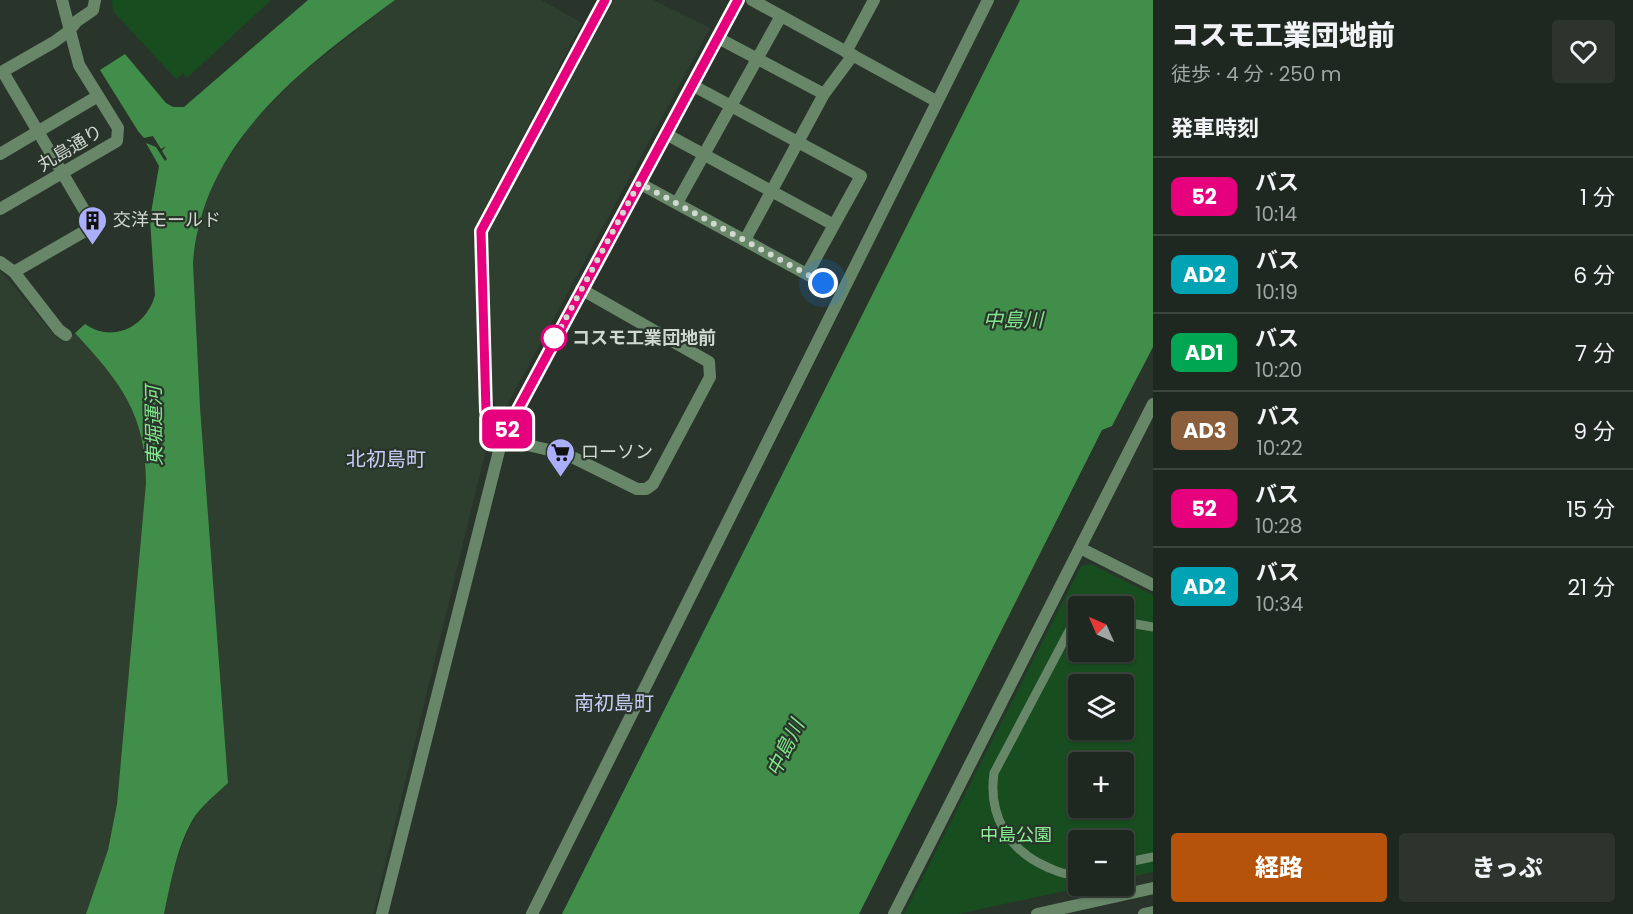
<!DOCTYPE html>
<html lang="ja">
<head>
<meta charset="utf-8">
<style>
  :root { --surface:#1f2820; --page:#2c342d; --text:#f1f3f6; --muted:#a1a6a5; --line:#3c443e; --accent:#b45309 }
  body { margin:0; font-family:Poppins,"Noto Sans JP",sans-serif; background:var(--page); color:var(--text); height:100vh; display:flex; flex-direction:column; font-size:22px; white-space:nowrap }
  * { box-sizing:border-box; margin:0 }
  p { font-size:20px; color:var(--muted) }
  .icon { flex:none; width:33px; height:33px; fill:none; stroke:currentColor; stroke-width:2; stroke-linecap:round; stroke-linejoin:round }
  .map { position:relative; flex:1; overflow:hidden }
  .details { display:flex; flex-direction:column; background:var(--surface); width:480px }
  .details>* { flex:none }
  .badge { padding:0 12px; border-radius:9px; font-size:21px; line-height:39px }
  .needle { width:39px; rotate:315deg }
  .tools { position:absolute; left:1068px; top:596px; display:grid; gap:12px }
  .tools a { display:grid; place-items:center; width:66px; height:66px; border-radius:6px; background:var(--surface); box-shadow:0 2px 4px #0004,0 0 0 2px var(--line); font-size:30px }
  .you { position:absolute; width:30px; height:30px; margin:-15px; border:4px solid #fff; border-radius:50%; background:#1a73e8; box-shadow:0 0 0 9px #1a73e833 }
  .map>.badge { position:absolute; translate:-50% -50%; box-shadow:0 0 0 3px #fff }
  h2 { padding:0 18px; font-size:22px; line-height:54px }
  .round { display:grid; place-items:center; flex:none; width:63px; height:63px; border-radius:6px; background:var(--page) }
  .summary { display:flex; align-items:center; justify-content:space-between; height:102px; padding:0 18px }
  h1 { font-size:28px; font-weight:800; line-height:45px }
  .primary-button { display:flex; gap:12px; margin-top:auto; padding:12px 18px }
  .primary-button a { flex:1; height:69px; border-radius:6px; background:var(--accent); color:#fff; font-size:24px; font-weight:800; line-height:69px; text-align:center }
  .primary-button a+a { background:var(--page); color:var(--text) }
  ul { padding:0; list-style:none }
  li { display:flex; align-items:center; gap:18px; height:78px; padding:0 18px; border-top:2px solid var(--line) }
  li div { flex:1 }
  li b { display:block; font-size:22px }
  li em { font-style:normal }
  li .badge { min-width:66px; font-weight:700; text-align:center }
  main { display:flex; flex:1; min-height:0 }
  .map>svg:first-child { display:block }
</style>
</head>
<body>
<main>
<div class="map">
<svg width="1153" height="914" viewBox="0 0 1153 914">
  <rect width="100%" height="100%" fill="#29352a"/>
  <!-- built -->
  <path fill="#2e3f2f" d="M395 0H541L582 23 474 229 473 239 485 453 373 914H164L172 873 189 827 199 811 228 782 200 407 193 263 198 224 217 175 255 119 302 73Z
    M614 0H653L710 28 505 409 498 410 493 399 486 233Z
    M0 270 57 338 66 339 75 333 113 375 135 411 146 456V483L117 804 108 850 86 914H0Z"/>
  <!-- green -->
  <path fill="#184d20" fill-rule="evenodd" d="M112 0H271L187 78 183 73 176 79 113 11Z
    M1091 564 1153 595V872L1124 878V840H1078V885H1092L958 914H904L1081 566ZM1078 606H1124V651H1078ZM1078 684H1124V729H1078ZM1078 762H1124V807H1078Z"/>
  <!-- water -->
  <path fill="#408e49" d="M308 0H395C304 67 202 141 193 263L200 407 228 783C217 793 204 804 195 816 177 844 171 882 164 914H86L108 850 117 804 146 483C146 413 120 382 75 333L85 324C113 344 147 326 155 295L150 219 159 166 146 143 156 147 165 161 167 159 162 151 166 146 161 149 153 136 144 138 138 131 100 70 125 54 166 103 173 107H184Z
    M1020 0H1153V347L1112 426 1102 430 859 914H562Z"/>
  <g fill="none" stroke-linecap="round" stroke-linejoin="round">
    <!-- pedestrian -->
    <path stroke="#688769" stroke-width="9" d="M1124 622 1153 627
      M1078 626 1069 631 994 773C988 815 1008 850 1047 867 1059 872 1066 876 1078 873
      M1124 863 1153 857"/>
    <!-- minor -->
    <path stroke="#688769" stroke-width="12" d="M752 0 936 101
      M69 31 77 21 93 10 95 0
      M718 38 824 94
      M846 52 874 0
      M3 72 90 220 85 231 14 272
      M692 85 861 176 807 274
      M666 134 834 225
      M0 154 98 96
      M639 183 823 283
      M677 203 781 16
      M0 209 117 141 118 128 79 65 62 0
      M745 240 824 94 853 55
      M581 289 709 362 710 377 653 484 646 489H637L566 454 502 439 491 430 486 411 481 231 605 0
      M382 914 502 439 738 0
      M532 914 988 0
      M1144 914 1153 912"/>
    <!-- tertiary -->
    <path stroke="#688769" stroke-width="12" d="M0 73 54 42 69 31
      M0 262 14 272 59 330 66 335
      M1080 548 1153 585
      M894 914 1153 404
      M1037 914 1153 888"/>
  </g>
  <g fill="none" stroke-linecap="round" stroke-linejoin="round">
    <defs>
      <path id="line" d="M605 0 481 231 486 411 491 430 502 439 738 0"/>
    </defs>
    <!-- line casing -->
    <use href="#line" stroke="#fff" stroke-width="14"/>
    <!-- line -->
    <use href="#line" stroke="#e6007e" stroke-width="9"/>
    <!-- walk -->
    <path stroke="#d0d8d0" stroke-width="6" stroke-dasharray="0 10.8" d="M554 338 553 342 639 183 823 283"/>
  </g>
  <!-- icons -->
  <defs>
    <symbol id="building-pin" viewBox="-11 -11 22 30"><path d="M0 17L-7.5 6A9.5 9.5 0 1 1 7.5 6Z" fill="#abaffb" stroke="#29352a"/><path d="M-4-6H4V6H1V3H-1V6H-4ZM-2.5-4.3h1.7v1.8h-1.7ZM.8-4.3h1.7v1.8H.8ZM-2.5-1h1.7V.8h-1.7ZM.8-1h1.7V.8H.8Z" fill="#111"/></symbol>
    <symbol id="supermarket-pin" viewBox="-11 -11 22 30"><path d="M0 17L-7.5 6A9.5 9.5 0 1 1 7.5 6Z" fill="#abaffb" stroke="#29352a"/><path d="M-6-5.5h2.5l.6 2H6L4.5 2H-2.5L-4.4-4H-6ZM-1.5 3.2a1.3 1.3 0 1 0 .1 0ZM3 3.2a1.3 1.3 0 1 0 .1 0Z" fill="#111"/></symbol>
  </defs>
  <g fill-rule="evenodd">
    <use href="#building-pin" x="76" y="204" width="33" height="45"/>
    <use href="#supermarket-pin" x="544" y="436" width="33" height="45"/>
  </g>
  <!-- markers -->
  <circle fill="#fff" stroke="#e6007e" stroke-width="3" cx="554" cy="338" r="12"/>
  <g text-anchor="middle" stroke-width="4.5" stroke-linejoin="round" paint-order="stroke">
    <!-- street labels -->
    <g font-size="18" fill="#d0d8d0" stroke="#29352a">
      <text transform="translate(70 148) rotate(-31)" y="6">丸島通り</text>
    </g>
    <!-- poi labels -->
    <g font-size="18" fill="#d0d8d0" stroke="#29352a" text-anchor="start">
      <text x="113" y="226">交洋モールド</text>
      <text x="581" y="458">ローソン</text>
    </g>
    <!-- stop labels -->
    <g font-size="18" font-weight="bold" fill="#d0d8d0" stroke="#29352a" text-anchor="start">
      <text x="572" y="344">コスモ工業団地前</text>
    </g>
    <!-- park labels -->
    <g font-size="18" fill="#8df296" stroke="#29352a">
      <text x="1016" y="841">中島公園</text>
    </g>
    <!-- water labels -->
    <g font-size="20" font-style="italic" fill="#81e68b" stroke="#29352a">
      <text x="1013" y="327">中島川</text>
      <text transform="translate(154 426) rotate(-91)" y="7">東堀運河</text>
      <text transform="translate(785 748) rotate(-64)" y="7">中島川</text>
    </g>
    <!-- neighbourhood labels -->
    <g font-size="20" fill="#c8ccf7" stroke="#29352a">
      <text x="386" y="466">北初島町</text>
      <text x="614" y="710">南初島町</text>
    </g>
  </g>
</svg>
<div class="tools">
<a><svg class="needle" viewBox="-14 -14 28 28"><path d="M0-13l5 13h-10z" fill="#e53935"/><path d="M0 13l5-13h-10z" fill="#a1a6a5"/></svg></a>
<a><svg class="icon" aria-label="layers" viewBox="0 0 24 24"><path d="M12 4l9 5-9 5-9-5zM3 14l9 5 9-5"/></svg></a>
<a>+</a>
<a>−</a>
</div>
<div class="you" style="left:823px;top:283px"></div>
<b class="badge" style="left:507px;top:429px;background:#e6007e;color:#fff">52</b>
</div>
<section class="details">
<div class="summary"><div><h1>コスモ工業団地前</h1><p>徒歩 · 4 分 · 250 m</p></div><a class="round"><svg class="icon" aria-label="heart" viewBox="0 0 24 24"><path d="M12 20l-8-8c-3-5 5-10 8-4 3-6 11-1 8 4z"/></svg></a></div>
<h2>発車時刻</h2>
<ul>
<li><span class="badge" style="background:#e6007e;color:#fff">52</span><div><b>バス</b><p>10:14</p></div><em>1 分</em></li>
<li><span class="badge" style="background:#00a3b4;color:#fff">AD2</span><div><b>バス</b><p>10:19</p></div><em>6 分</em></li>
<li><span class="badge" style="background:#00a651;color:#fff">AD1</span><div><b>バス</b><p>10:20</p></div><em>7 分</em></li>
<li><span class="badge" style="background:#8b5e3c;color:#fff">AD3</span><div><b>バス</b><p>10:22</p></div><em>9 分</em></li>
<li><span class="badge" style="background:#e6007e;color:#fff">52</span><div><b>バス</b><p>10:28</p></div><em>15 分</em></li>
<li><span class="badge" style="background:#00a3b4;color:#fff">AD2</span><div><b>バス</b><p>10:34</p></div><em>21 分</em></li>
</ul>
<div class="primary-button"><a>経路</a><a>きっぷ</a></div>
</section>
</main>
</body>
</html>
